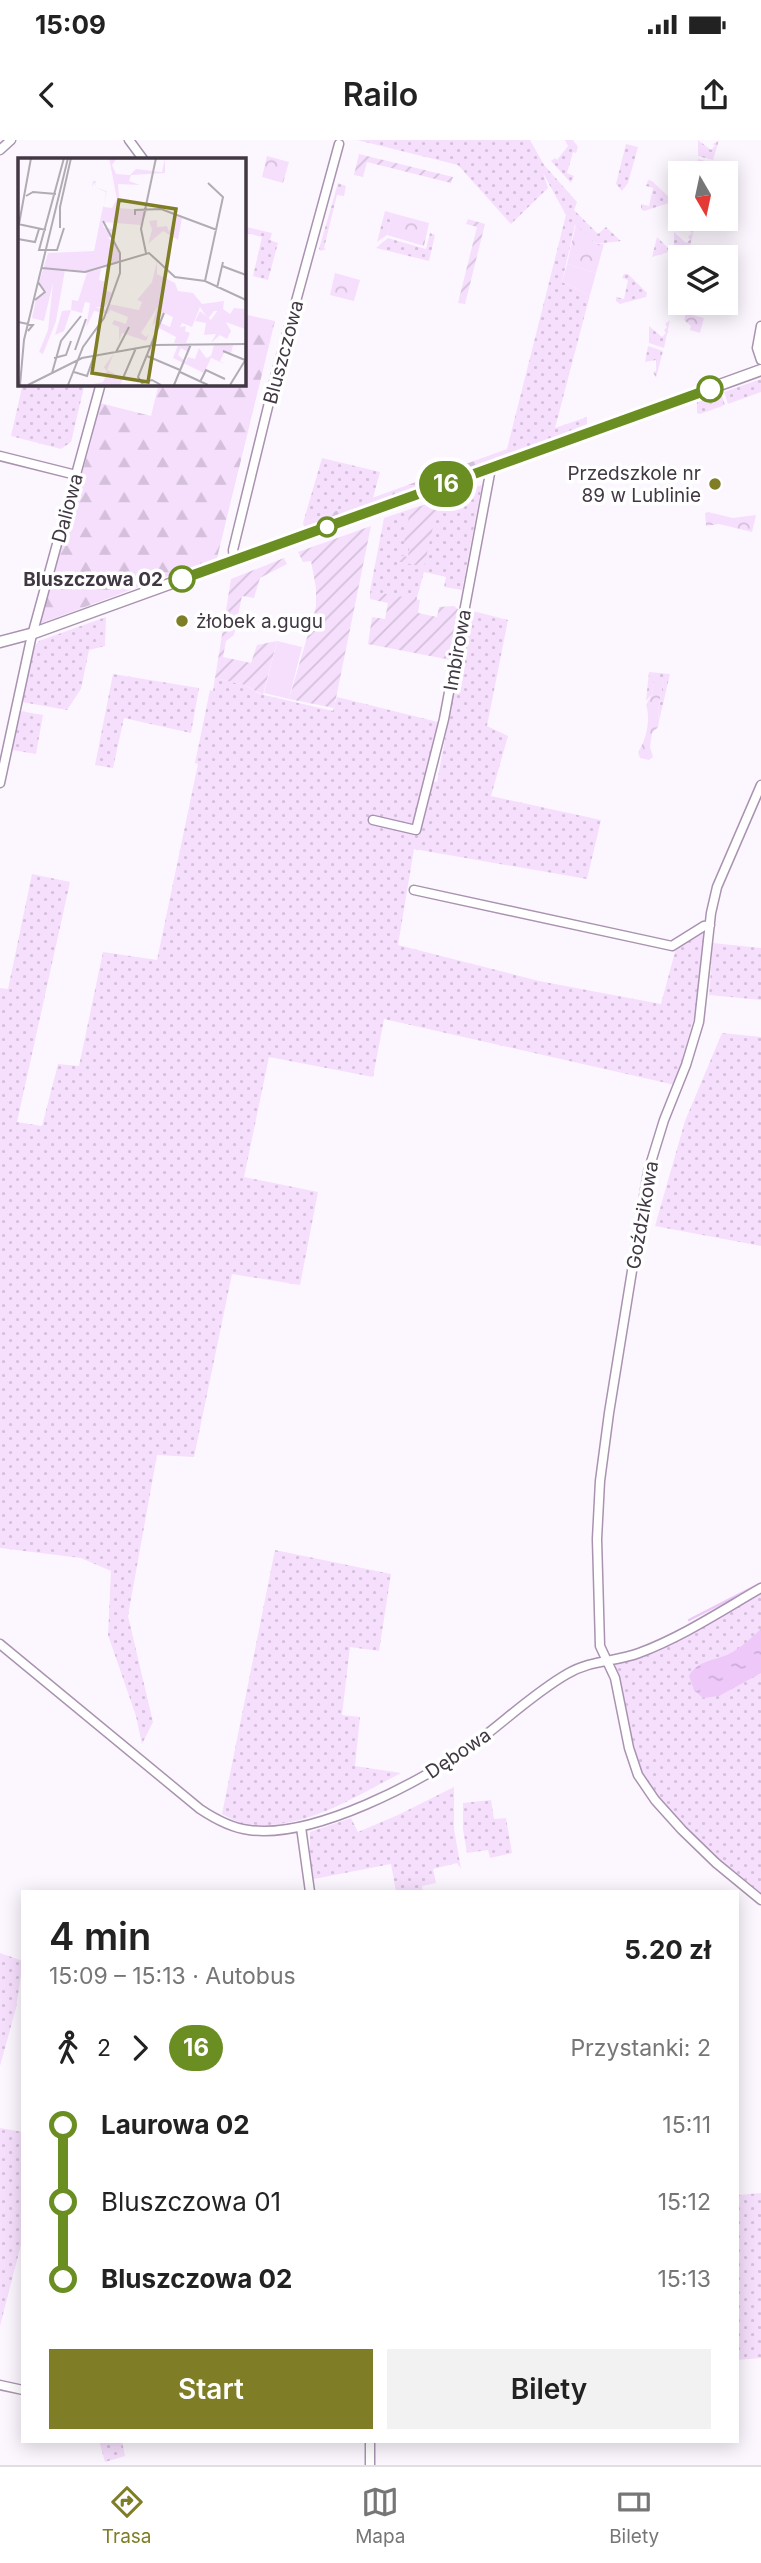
<!DOCTYPE html>
<html lang="pl">
<head>
<meta charset="utf-8">
<style>
  :root { --surface:#fff; --page:#f2f2f2; --text:#222; --muted:#767676; --line:#e0e0e0; --accent:#7f7d25 }
  body { margin:0; font-family:Inter,sans-serif; background:var(--page); color:var(--text); height:100vh; display:flex; flex-direction:column; font-size:26px; white-space:nowrap }
  * { box-sizing:border-box; margin:0 }
  p { font-size:23px; color:var(--muted) }
  .icon { flex:none; width:38px; height:38px; fill:none; stroke:currentColor; stroke-width:2; stroke-linecap:round; stroke-linejoin:round }
  .map { position:relative; flex:1; overflow:hidden }
  .sheet { position:absolute; left:21px; top:1750px; width:718px; height:553px; display:flex; flex-direction:column; background:var(--surface); border-radius:0px; box-shadow:0 4px 18px #0003 }
  .sheet>* { flex:none }
  .badge { padding:0 14px; border-radius:23px; font-size:24px; line-height:46px }
  .needle { width:46px; rotate:171deg }
  .tools { position:absolute; left:668px; top:21px; display:grid; gap:14px }
  .tools a { display:grid; place-items:center; width:70px; height:70px; border-radius:0px; background:var(--surface); box-shadow:0 4px 18px #0003; font-size:35px }
  .map>.badge { position:absolute; translate:-50% -50%; box-shadow:0 0 0 4px #fff }
  .legs { display:flex; align-items:center; gap:10px; height:77px; padding:0 28px; font-size:23px }
  .legs p { margin-inline-start:auto }
  .overview { display:flex; align-items:center; justify-content:space-between; height:119px; padding:0 28px }
  h1 { font-size:38px; font-weight:600; line-height:52px }
  .button { display:flex; gap:14px; margin-top:auto; padding:14px 28px }
  .button a { flex:1; height:80px; border-radius:0px; background:var(--accent); color:#fff; font-size:28px; font-weight:600; line-height:80px; text-align:center }
  .button a+a { background:var(--page); color:var(--text) }
  ul { padding:0 28px; list-style:none }
  li { display:flex; align-items:center; gap:24px; height:77px; font-size:26px }
  li i { display:grid; place-items:center; width:10px; height:100%; margin:0 9px; background:currentColor }
  li i::after { content:''; width:18px; height:18px; margin:-9px; border:5px solid; border-radius:50%; background:var(--surface) }
  li p { margin-inline-start:auto }
  li:first-child i { background:linear-gradient(#0000 50%,currentColor 0) }
  li:last-child i { background:linear-gradient(currentColor 50%,#0000 0) }
  .status { display:flex; justify-content:space-between; align-items:center; height:49px; padding:0 35px; background:var(--surface); direction:ltr }
  .status svg { height:19px; fill:currentColor }
  header { display:flex; justify-content:space-between; align-items:center; height:91px; padding:0 28px; background:var(--surface); font-size:32px; font-weight:600 }
  .menu { display:flex; justify-content:space-around; align-items:center; height:98px; border-top:2px solid var(--line); background:var(--surface); font-size:19px; color:var(--muted) }
  .menu a { display:grid; justify-items:center; gap:4px }
  .menu .selected { color:var(--accent) }
  .map>svg:first-child { display:block }
</style>
</head>
<body>
<div class="status"><b>15:09</b><svg viewBox="0 0 49 12"><path d="M0 12V9h3v3zM5 12V6h3v6zM10 12V3h3v9zM15 12V0h3v12zM26 1h20v11H26zM47 4h2v5h-2z"/></svg></div>
<header><svg class="icon" aria-label="back" viewBox="0 0 24 24"><path d="M15 5l-7 7 7 7"/></svg>Railo<svg class="icon" aria-label="share" viewBox="0 0 24 24"><path d="M12 15V3M7 8l5-5 5 5M5 13v7h14v-7"/></svg></header>
<div class="map">
<svg width="761" height="2325" viewBox="0 0 761 2325">
  <defs>
    <pattern id="grass-dots" width="8" height="8" patternUnits="userSpaceOnUse" patternTransform="scale(1.75)"><rect width="8" height="8" fill="#f6dffd"/><path d="M2 2h.1M6 6h.1" fill="none" stroke="#d4c0da" stroke-width="1.8" stroke-linecap="round"/></pattern>
    <pattern id="forest-firs" width="22" height="20" patternUnits="userSpaceOnUse" patternTransform="scale(1.75)"><rect width="22" height="20" fill="#f6dffd"/><path d="M5 1l3.5 6h-7zM16 11l3.5 6h-7z" fill="#d4c0da"/></pattern>
    <pattern id="park-crowns" width="20" height="18" patternUnits="userSpaceOnUse" patternTransform="scale(1.75)"><rect width="20" height="18" fill="#f6dffd"/><path d="M2 6a3 3 0 1 1 6 0M12 15a3 3 0 1 1 6 0" fill="none" stroke="#d4c0da"/></pattern>
    <pattern id="garden-furrows" width="10" height="10" patternUnits="userSpaceOnUse" patternTransform="scale(1.75)"><rect width="10" height="10" fill="#f6dffd"/><path d="M-1 1l2-2M0 10L10 0M9 11l2-2" fill="none" stroke="#d4c0da"/></pattern>
    <pattern id="water-ripples" width="26" height="14" patternUnits="userSpaceOnUse" patternTransform="scale(1.75)"><rect width="26" height="14" fill="#edc8f9"/><path d="M2 4q2-2 4 0t4 0M15 11q2-2 4 0t4 0" fill="none" stroke="#ccadd7"/></pattern>
  </defs>
  <rect width="100%" height="100%" fill="#fcf7fe"/>
  <!-- grass -->
  <path fill="url(#grass-dots)" d="M357 0H530L544 25 577 62 574 70 598 94 606 87 621 101 596 104 575 85 562 142 590 155 555 288 587 277V284L511 314 507 309 566 75 543 33 548 48 511 84 458 25Z
    M565 0H573L578 7 576 13 573 12 567 33 574 36 571 43 551 21 555 18 557 20 568 6Z
    M698 0 711 10 715 6 713 4 719 0 713 20 698 16Z
    M626 4 638 7 628 43 622 51 616 44Z
    M698 19 713 23 710 33H694Z
    M648 40 652 41 671 59 669 63 644 71 641 69V64L649 66 653 48 646 46Z
    M338 43 346 46 344 56 337 55 324 108 326 109 321 111 319 109Z
    M385 71 392 73 387 95 377 102Z
    M243 86 272 93 270 100 278 103 268 140 253 136 262 97 243 92Z
    M694 87 689 113 674 110V92L686 103 690 100 688 97 692 93 690 91Z
    M430 93 435 95 429 121 376 108 388 98 426 109Z
    M657 97 669 109V112L652 117Z
    M624 134H628L647 153 646 157 620 164 616 161V157L624 159 628 140 622 138Z
    M670 180 664 208 649 203V186L662 197 666 193 664 190 667 187 665 184Z
    M648 206 663 211 656 238 653 232 656 231V220L645 222Z
    M761 239V252L728 264 724 252Z
    M23 243H85L71 302 61 309 11 296Z
    M721 253 725 265 700 274 697 273V262L708 258 710 261 718 258 717 255Z
    M322 318 380 332 373 358 303 383Z
    M482 345 462 450 444 447 446 437 424 432 416 461 370 451 384 378Z
    M469 470 508 480 487 586 508 596 491 656 601 680 587 739 414 709 398 805 539 841 661 864 676 808 704 793 697 867 675 945 384 879 373 937 269 917 244 1037 318 1052 300 1145 232 1134 194 1317 157 1315 128 1476 153 1582 142 1604 136 1576 108 1495 111 1431 81 1418 0 1408V848L8 849 32 734 70 742 17 982 42 986 58 924 79 926 103 812 157 820 198 624 195 623 210 550 213 551 215 538 245 545 260 554 333 571 337 557 438 582 427 640 437 642Z
    M106 477 105 506 89 510 81 549 67 570 22 562 33 508 39 501Z
    M649 532 670 534 659 581 658 570 663 542 654 540 652 554 646 561Z
    M113 534 199 548 191 593 124 578 113 628 95 625Z
    M20 571 43 575 36 614 12 610Z
    M713 803 761 808V860L709 855Z
    M722 893 761 897V1106L655 1086 685 981Z
    M275 1410 391 1434 379 1511 350 1507 342 1575 360 1577 355 1626 401 1633C354 1657 302 1692 247 1684 238 1683 230 1678 222 1674Z
    M761 1448V1760L716 1723 643 1644 620 1569 615 1521 647 1509Z
    M454 1647V1689L461 1729 457 1723 433 1729 436 1743 422 1746 423 1752H396L391 1724 314 1739 310 1721V1692L351 1678 358 1692 398 1675Z
    M491 1660 494 1679 506 1678 512 1713 490 1718 488 1710 467 1713 463 1689V1663Z
    M0 1813 23 1821 16 1868 0 1926Z
    M0 1988 23 1992V2097L0 2186Z
    M761 2053V2218L737 2220V2055Z
    M99 2301H122L125 2316 105 2322Z"/>
  <!-- forest -->
  <path fill="url(#forest-firs)" d="M243 174 275 181 217 418 39 484 91 302 100 263 151 276 159 243H243Z
    M507 309 511 314 504 318 305 390 303 383Z"/>
  <!-- park -->
  <path fill="url(#park-crowns)" d="M267 16 289 22 283 43 262 37Z
    M392 73 429 83 424 106 387 95Z
    M576 84 596 104H604L596 133 567 124Z
    M335 133 360 140 354 161 330 155Z
    M689 163H695L692 175 704 178 700 193 690 190 691 186 684 180Z
    M708 372 733 378 756 375 752 392 719 384 706 386 705 373Z
    M654 540H661L663 542 658 570 659 581 658 587 652 593 650 607 653 617 649 620 640 618 638 612C646 601 651 578 646 565L652 554Z"/>
  <!-- garden -->
  <path fill="url(#garden-furrows)" d="M359 14 453 37 451 43 367 22 363 37 354 35Z
    M468 79 485 84 465 164 458 163 477 87 466 84Z
    M439 360 424 427 392 420 394 414 408 417 410 403 404 402 410 370Z
    M371 386 334 568 289 559 316 467V448L311 421 303 422 298 412Z
    M284 418 287 424 260 438 254 458 242 456 234 495 226 501 223 517 251 523 257 505 277 501 263 555 245 545 215 538 231 439Z
    M370 451 420 460 418 473 437 477 439 467 454 466 459 470 451 520 368 504 372 477 385 479 388 463 370 459Z"/>
  <!-- pitch -->
  <path fill="#f6dffd" d="M567 124 596 133 590 155 562 142Z
    M277 501 302 507 289 559 264 553Z"/>
  <!-- water -->
  <path fill="url(#water-ripples)" d="M761 1489V1533L719 1556 703 1558 694 1550 689 1536C698 1520 714 1521 729 1514 740 1509 752 1497 761 1489Z"/>
  <g fill="none" stroke-linecap="round" stroke-linejoin="round">
    <!-- stream -->
    <path stroke="#edc8f9" stroke-width="2.5" d="M689 1480 761 1443"/>
    <defs>
      <path id="minor" d="M129 0 143 19
        M0 10 11 0
        M761 186 757 208 761 220
        M0 316 76 335
        M234 420 233 410 275 238 339 4
        M0 643 31 499 101 243
        M761 645 717 747 711 773 699 882 686 925 664 980 648 1032 609 1273 600 1341 597 1399 600 1506 615 1538 629 1608 638 1635 655 1660 682 1690 716 1723 761 1760
        M373 680 416 690 444 579 491 328
        M414 750 672 806 704 786 710 785
        M0 1504 200 1669C215 1679 231 1688 249 1690 313 1699 422 1642 474 1604 505 1581 534 1553 567 1534 590 1520 615 1522 639 1513 682 1497 721 1471 761 1448
        M301 1687 310 1752
        M0 2245 23 2250
        M370 2301V2325"/>
      <path id="tertiary" d="M0 502 34 493 761 230"/>
    </defs>
    <!-- minor casing -->
    <use href="#minor" stroke="#a993b0" stroke-width="11"/>
    <!-- tertiary casing -->
    <use href="#tertiary" stroke="#a993b0" stroke-width="13"/>
    <!-- minor -->
    <use href="#minor" stroke="#fff" stroke-width="8"/>
    <!-- tertiary -->
    <use href="#tertiary" stroke="#fff" stroke-width="10"/>
  </g>
  <g fill="none" stroke-linecap="round" stroke-linejoin="round">
    <defs>
      <path id="line-1" d="M182 439 710 249"/>
    </defs>
    <!-- line-1 casing -->
    <use href="#line-1" stroke="#fff" stroke-width="16"/>
    <!-- line-1 -->
    <use href="#line-1" stroke="#6b8e23" stroke-width="10"/>
  </g>
  <!-- markers -->
  <g fill="#fff" stroke="#6b8e23" stroke-width="3.5">
    <circle cx="710" cy="249" r="12"/>
    <circle cx="327" cy="387" r="9"/>
    <circle cx="182" cy="439" r="12"/>
  </g>
  <g fill="#7f7d25" stroke="#fff" stroke-width="2.5">
    <circle cx="715" cy="344" r="7"/>
    <circle cx="182" cy="481" r="7"/>
  </g>
  <g text-anchor="middle" stroke-width="7" stroke-linejoin="round" paint-order="stroke">
    <!-- street labels -->
    <g font-size="19" fill="#413844" stroke="#fff">
      <text transform="translate(283 212) rotate(-75)" y="7">Bluszczowa</text>
      <text transform="translate(67 368) rotate(-75)" y="7">Daliowa</text>
      <text transform="translate(457 510) rotate(-80)" y="7">Imbirowa</text>
      <text transform="translate(642 1075) rotate(-80)" y="7">Goździkowa</text>
      <text transform="translate(458 1613) rotate(-34)" y="7">Dębowa</text>
    </g>
    <!-- poi labels -->
    <g font-size="19" fill="#413844" stroke="#fff" text-anchor="end">
      <text x="701" y="340">Przedszkole nr<tspan x="701" dy="22">89 w Lublinie</tspan></text>
      <text x="196" y="488" text-anchor="start">żłobek a.gugu</text>
    </g>
    <!-- stop labels -->
    <g font-size="19" font-weight="bold" fill="#413844" stroke="#fff" text-anchor="end">
      <text x="163" y="446">Bluszczowa 02</text>
    </g>
  </g>
  <!-- overview -->
  <g transform="translate(18 18)">
    <rect width="228" height="228" fill="#fcf7fe"/>
    <path d="M91 0H99L94 7 98 16 112 17 118 11 144 14 147 0V15L113 17 111 23 122 27 100 26 101 38 98 50 129 52 128 57 123 67 84 64 86 70 96 71 95 79H90L102 93 103 104 74 113 83 111 81 122 88 124 86 132 95 135 87 149H77L88 152 91 146 121 152 124 144 119 142 134 124 139 103V116L157 125 160 133 175 135 184 146 206 143 205 151 212 156 216 150 226 151 227 171 196 160 205 153H196L190 161 182 149 174 169 164 165 162 169 168 168 167 173 172 175 168 185H156L158 179 141 170 143 165 152 169 155 159 146 155 134 168 139 150 123 175 128 179 131 176 128 183 104 175 101 183V169L94 166 96 162 108 166 110 159 92 152 90 156 76 153 68 170 72 145 67 144 64 155 53 152 46 173 37 177 44 153 53 152 54 142 60 143 69 115 51 111 47 112 38 163 25 196 21 194 30 172 35 125 26 163 14 160 18 142 29 134 21 125 30 95 76 93 88 34 77 29V24L74 29 75 23H78L77 29 88 33H89L85 48 86 49 94 50 99 41ZM158 58 164 60 160 82 145 73 130 86 134 72 131 63 139 62V69L149 68 151 74ZM160 187H173L170 194 163 190 160 197 168 204 170 199 177 201 181 190 188 200 193 198 196 187H215L213 195 207 193 202 203 207 206 193 200 186 215 155 200ZM96 195 89 212 105 220 102 227H71L85 224 89 214 86 209Z" fill="#f6dffd"/>
    <path d="M202 149 205 153 196 160 207 163 213 173 209 181 202 177 193 185 198 176 186 177 188 165 177 163 182 153 193 162Z" fill="#f6dffd"/>
    <path fill="none" stroke="#b1abb4" stroke-width="2" d="M8 38 15 34 38 36M117 57V52L143 51 199 72M0 66 28 72M1 66 13 0M42 70V49L53 0M46 70 39 92H21L46 0M0 81 17 84 21 71M128 95 123 71 138 0M204 108 228 117M24 110 67 114 131 95 157 119 187 123 228 142M187 123 205 39 190 25M199 130 205 104M17 142 27 134 20 124M0 164 15 167 10 173M57 192 68 161M205 193 227 202M98 194 111 169M129 198 162 212M36 200 48 197 53 183M56 214 69 218 76 198M162 214 190 227M34 215 43 183 63 158M105 220 118 190M182 224 188 212 207 221M2 227 6 182 50 0M10 227 64 200 137 187 228 186M50 227 65 189 86 160 102 115V95L85 63M143 227 134 222 124 225 120 219 146 155M156 227 173 186M212 227 228 201"/>
    <path fill="#7f7d25" fill-opacity="0.15" stroke="#7f7d25" stroke-width="3.5" d="M101 42 158 51 130 224 74 215Z"/>
    <rect width="228" height="228" fill="none" stroke="#413844" stroke-width="3.5"/>
  </g>
</svg>
<div class="tools">
<a><svg class="needle" viewBox="-14 -14 28 28"><path d="M0-13l5 13h-10z" fill="#e53935"/><path d="M0 13l5-13h-10z" fill="#767676"/></svg></a>
<a><svg class="icon" aria-label="layers" viewBox="0 0 24 24"><path d="M12 4l9 5-9 5-9-5zM3 14l9 5 9-5"/></svg></a>
</div>
<b class="badge" style="left:446px;top:344px;background:#6b8e23;color:#fff">16</b>
<section class="sheet">
<div class="overview"><div><h1>4 min</h1><p>15:09 – 15:13 · Autobus</p></div><b>5.20 zł</b></div>
<div class="legs"><svg class="icon" aria-label="walk" viewBox="0 0 24 24"><circle cx="13" cy="4" r="2"/><path d="M13 8l-2 6 4 7M11 14l-3 7M7 12l3-4h3l4 4"/></svg>2<svg class="icon" aria-label="forward" viewBox="0 0 24 24"><path d="M9 5l7 7-7 7"/></svg><b class="badge" style="background:#6b8e23;color:#fff">16</b><p>Przystanki: 2</p></div>
<ul>
<li><i style="color:#6b8e23"></i><b>Laurowa 02</b><p>15:11</p></li>
<li><i style="color:#6b8e23"></i><span>Bluszczowa 01</span><p>15:12</p></li>
<li><i style="color:#6b8e23"></i><b>Bluszczowa 02</b><p>15:13</p></li>
</ul>
<div class="button"><a>Start</a><a>Bilety</a></div>
</section>
</div>
<nav class="menu">
<a class="selected"><svg class="icon" aria-label="directions" viewBox="0 0 24 24"><path d="M12 3l9 9-9 9-9-9zM9 14v-3h6M13 9l2 2-2 2"/></svg>Trasa</a>
<a><svg class="icon" aria-label="map" viewBox="0 0 24 24"><path d="M3 6l6-2 6 2 6-2v14l-6 2-6-2-6 2zM9 4v14M15 6v14"/></svg>Mapa</a>
<a><svg class="icon" aria-label="tickets" viewBox="0 0 24 24"><path d="M3 7h18v10H3zM15 7v10"/></svg>Bilety</a>
</nav>
</body>
</html>
